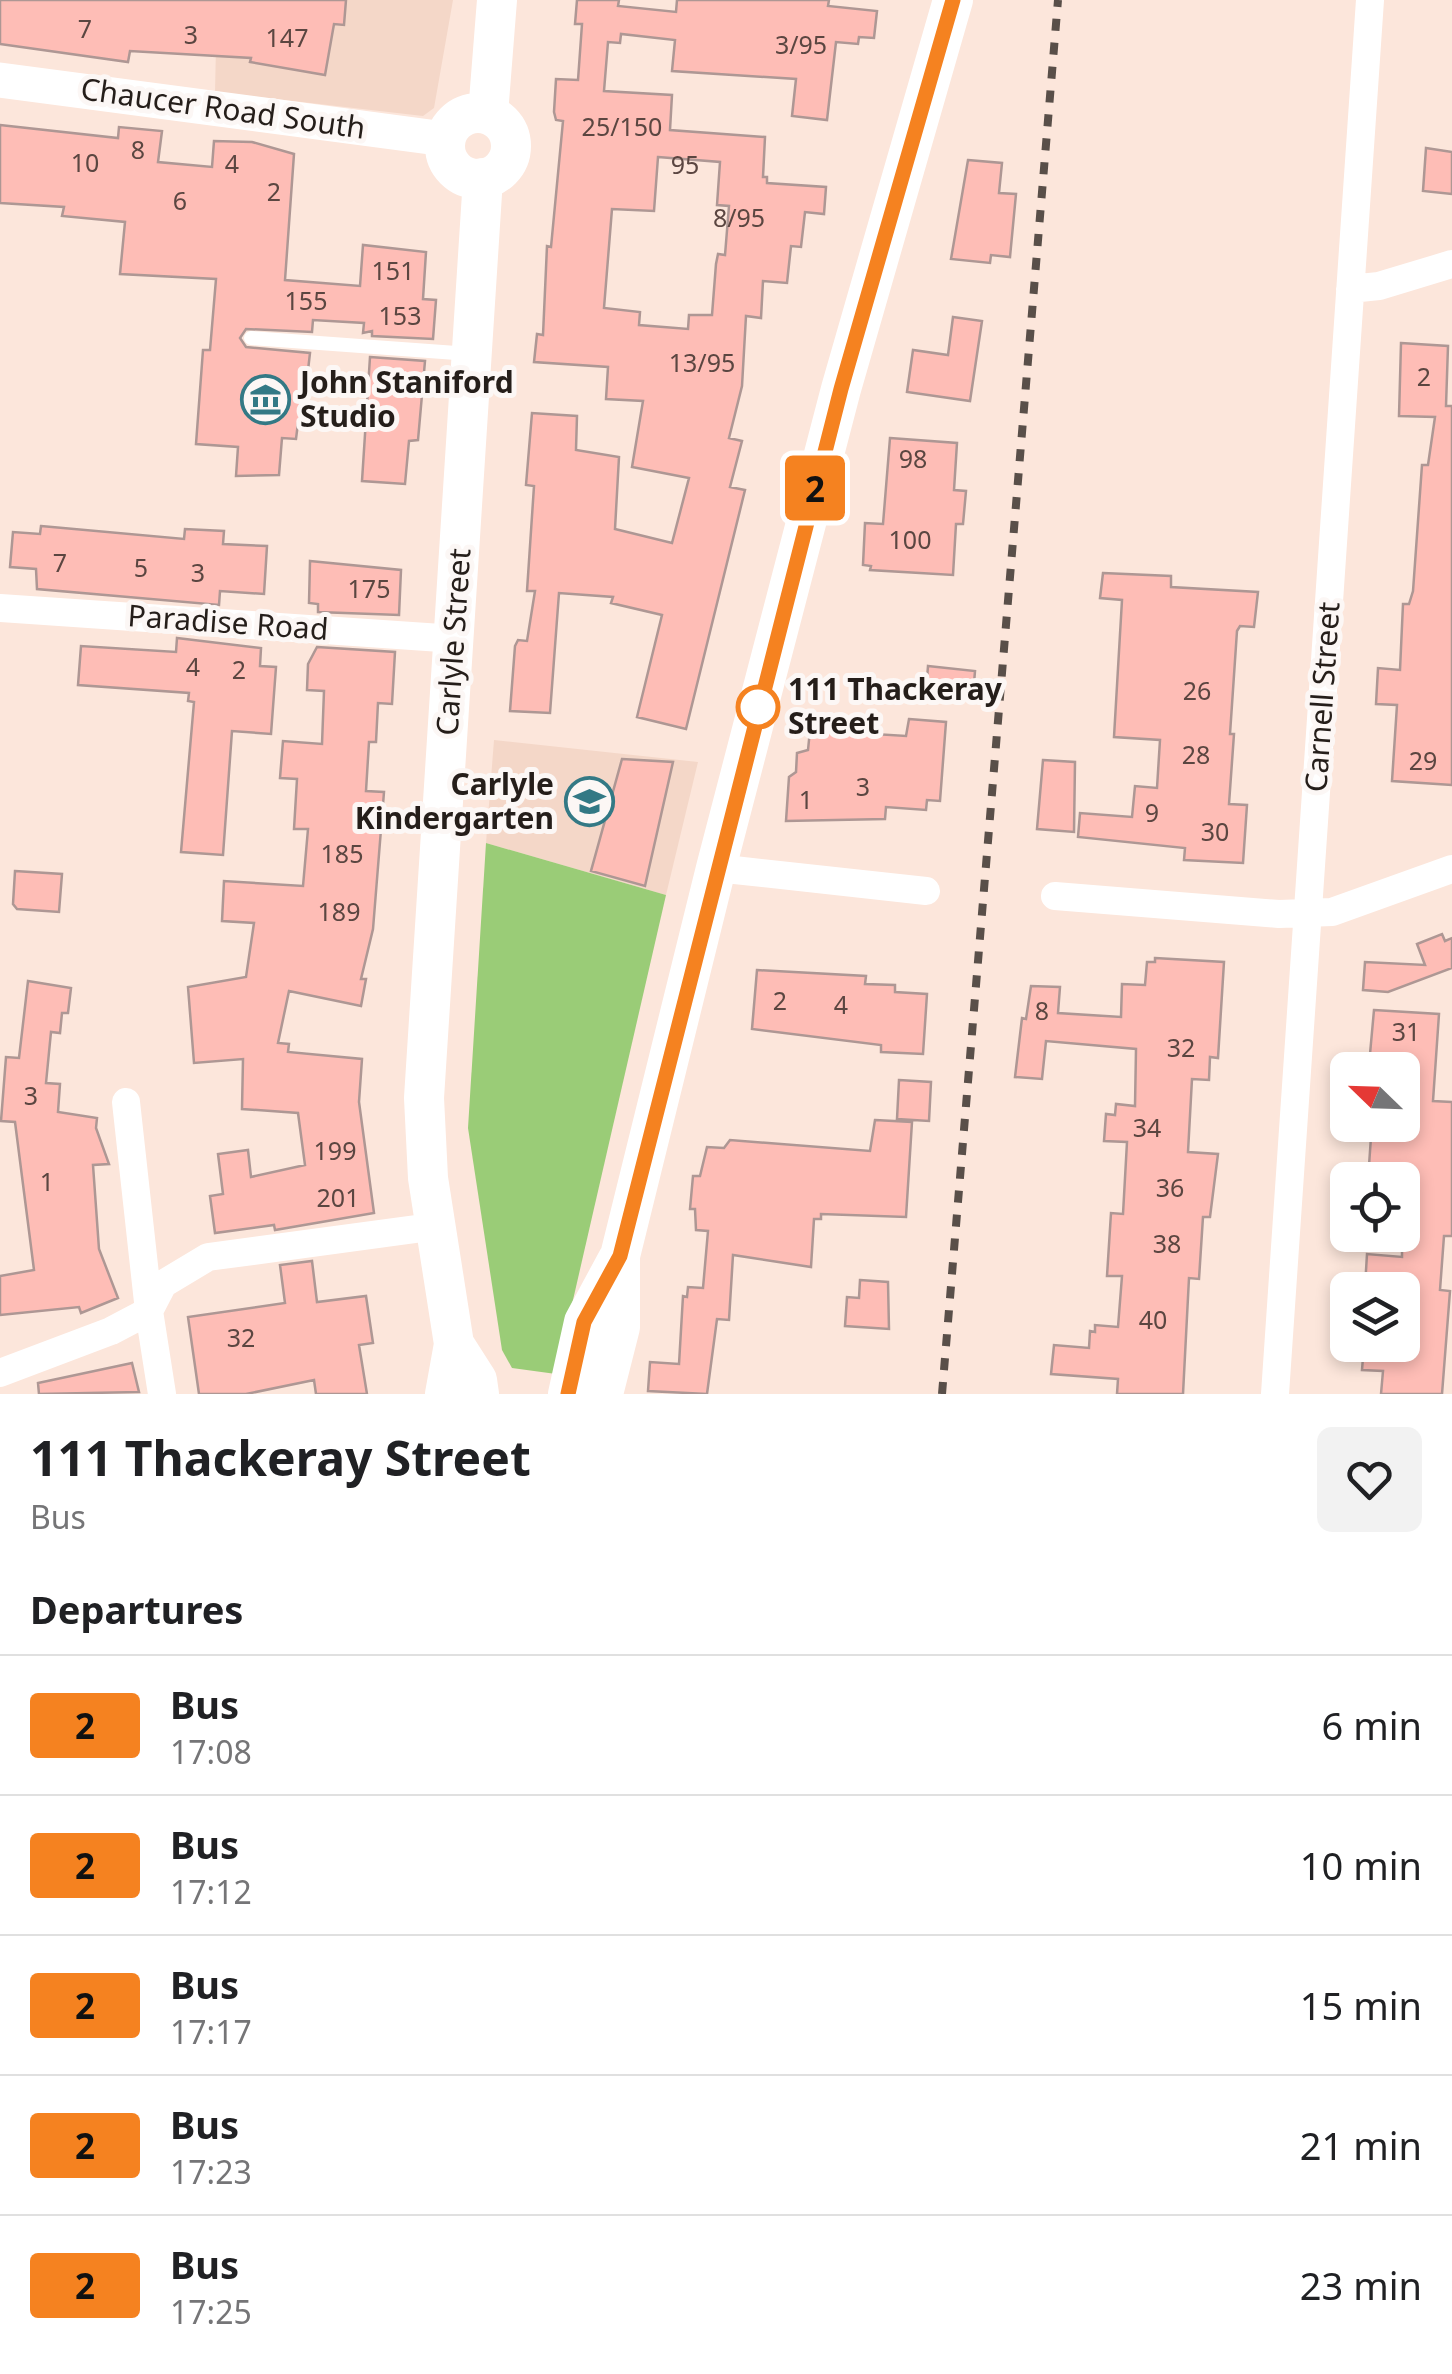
<!DOCTYPE html>
<html lang="en">
<head>
<meta charset="utf-8">
<style>
  :root { --surface:#fff; --page:#f2f2f2; --text:#202124; --muted:#757577; --line:#e0e0e0 }
  body { margin:0; font-family:"Noto Sans",sans-serif; background:var(--page); color:var(--text); height:100vh; display:flex; flex-direction:column; font-size:38px; white-space:nowrap }
  * { box-sizing:border-box; margin:0 }
  p { font-size:32px; color:var(--muted) }
  .icon { flex:none; width:55px; height:55px; fill:none; stroke:currentColor; stroke-width:2; stroke-linecap:round; stroke-linejoin:round }
  .map { position:relative; height:1394px; overflow:hidden }
  .panel { display:flex; flex-direction:column; background:var(--surface); flex:1 }
  .panel>* { flex:none }
  .badge { padding:0 20px; border-radius:8px; font-size:35px; line-height:65px }
  .needle { width:65px; rotate:293deg }
  .buttons { position:absolute; left:1330px; top:1052px; display:grid; gap:20px }
  .buttons a { display:grid; place-items:center; width:90px; height:90px; border-radius:15px; background:var(--surface); box-shadow:0 5px 15px #0003; font-size:50px }
  .map>.badge { position:absolute; translate:-50% -50%; box-shadow:0 0 0 5px #fff }
  h2 { padding:0 30px; font-size:38px; line-height:90px }
  .round { display:grid; place-items:center; flex:none; width:105px; height:105px; border-radius:15px; background:var(--page) }
  .summary { display:flex; align-items:center; justify-content:space-between; height:170px; padding:0 30px }
  h1 { font-size:48px; font-weight:700; line-height:75px }
  ul { padding:0; list-style:none }
  li { display:flex; align-items:center; gap:30px; height:140px; padding:0 30px; border-top:2px solid var(--line) }
  li div { flex:1 }
  li b { display:block; font-size:38px }
  li em { font-style:normal }
  li .badge { min-width:110px; font-weight:700; text-align:center }
  .map>svg:first-child { display:block }
</style>
</head>
<body>
<div class="map">
<svg width="1452" height="1394" viewBox="0 0 1452 1394">
  <rect width="100%" height="100%" fill="#fce6db"/>
  <!-- built -->
  <path fill="#f4d7c8" d="M217 0H453L434 108 423 116 215 92Z
    M494 740 698 762 666 895 486 843Z"/>
  <!-- green -->
  <path fill="#9acc77" d="M486 843 666 895 556 1374 512 1368 502 1350 468 1128Z"/>
  <!-- building -->
  <path fill="#febdb6" stroke="#ae9794" stroke-width="2.5" fill-rule="evenodd" d="M0 0H346L344 25 334 24 325 75 250 62 251 58 130 51 128 62 0 44Z
    M577 0H619L618 6 676 12 677 0H829L828 6 877 11 874 38 859 37 858 44 836 42 827 120 792 116 796 79 672 71 675 40 621 34 620 43 608 42 604 91 672 95 670 130 765 137 763 177H767V183L826 187 824 214 805 212 801 247 791 246 787 283 763 281 761 318 746 316 742 386 729 438 742 441 730 487 745 490 686 729 637 717 662 615 611 603 613 597 559 593 550 713 510 711 515 646 518 640 527 641 535 591H527L534 486 526 485 532 413 577 416 576 450 619 457 615 529 672 543 689 478 632 467 643 401 606 399 608 367 534 362 537 334 543 335 547 246 551 247 563 121 556 120 554 112 556 79 578 80 582 24H575ZM658 157 720 162 717 205 729 206 725 255 718 254 716 264 712 315H689L688 329 639 325 640 312 604 308 612 209 654 211Z
    M0 125 118 138 119 127 162 131 158 162 212 167 214 141 252 142 294 154 285 280 360 286 363 245 426 252 423 299 436 300 433 339 372 336V331L363 333 364 323 313 320 312 332 246 329 240 338 246 347 310 353 302 423H298L296 439 282 438 279 475 236 476 238 447 196 444 203 350H210L216 279 120 274 125 222 62 216 64 207 0 203Z
    M1426 148 1452 152V194L1423 191Z
    M968 160 1002 163 999 193 1016 194 1010 257 991 255 990 263 951 259Z
    M953 317 982 321 970 401 907 392 913 350 948 355Z
    M1401 343 1448 346 1446 406H1452V785L1392 781 1397 705 1376 704 1378 668 1400 670 1403 604H1409L1413 591 1422 465H1428L1435 417 1399 416Z
    M370 357 425 361 418 440 409 441 405 484 362 481Z
    M890 438 957 443 954 490 966 491 963 524H956L953 575 870 570 871 566 863 565 865 523 883 524Z
    M41 526 184 539 185 529 224 531 223 544 267 546 264 594 220 591 219 605 37 589 36 569 10 567 13 532 40 534Z
    M310 561 401 570 399 615 318 612V604L309 603Z
    M1103 573 1171 576V587L1258 592 1254 627 1240 626 1237 631 1230 734H1234L1229 804 1247 805 1243 863 1184 860 1185 848 1078 837 1080 813 1132 817 1135 786 1157 788 1160 740 1114 737 1122 600 1100 598Z
    M177 638 261 648 260 666 276 667 271 734 232 731 223 855 181 852 194 702 188 701 189 693 78 685 81 646 176 652Z
    M317 647 395 652 392 704 378 703 376 742H369L366 791 384 792 373 929 361 979H366L361 1006 289 991 278 1043 289 1044 288 1052 362 1059 359 1102 374 1213 275 1230 274 1225 215 1233 210 1196 223 1194 218 1154 248 1150 251 1177 305 1165 298 1113 242 1109 243 1059 194 1063 188 987 246 977 254 923 222 921 224 881 303 886 308 829H294L297 779 280 778 283 741 322 744 324 691 307 690 308 664Z
    M928 666 975 671 973 695 926 692Z
    M909 719 946 722 940 801 927 800 926 810 886 807 885 819 786 821 789 777 796 772 797 753 808 750 810 730 906 736Z
    M622 759 673 762 645 886 591 871Z
    M1043 760 1075 762 1074 832 1037 829Z
    M15 871 62 874 59 912 17 909 13 904Z
    M1442 934 1445 941 1452 938V968L1388 992 1363 990 1365 962 1425 965 1417 944Z
    M1155 958 1224 962 1218 1058 1210 1057 1209 1080 1192 1079 1188 1152 1218 1154 1210 1217H1203L1199 1279 1189 1278 1183 1394H1117L1118 1379 1051 1374 1054 1345 1089 1348 1090 1331 1095 1332V1325L1118 1327 1122 1276H1107L1111 1213 1123 1214 1127 1142 1104 1141 1106 1114 1115 1115 1116 1104 1135 1106 1136 1049 1046 1041 1042 1079 1015 1077 1022 1018 1026 1019 1031 986 1060 987 1058 1013 1121 1017 1122 984 1145 985 1147 962H1155Z
    M757 970 866 976 865 984 895 985V992L927 994 923 1054 881 1052V1045L752 1029Z
    M28 981 71 988 68 1013H62L60 1033 51 1032 46 1083 60 1084 58 1112 97 1118 96 1128 109 1164 93 1165 99 1249 118 1298 81 1313 79 1307 0 1315V1276L34 1270 15 1122 1 1121 6 1057 19 1058Z
    M1374 1010 1439 1014 1433 1101 1452 1102V1236H1444L1440 1290 1450 1291 1442 1394H1381L1383 1371 1362 1370 1364 1345H1402V1290L1365 1287 1367 1254 1402 1257V1180H1368L1371 1137 1402 1139V1070H1374L1375 1054H1370Z
    M899 1080 931 1082 929 1121 897 1119Z
    M875 1120 912 1122 906 1217 821 1214V1219H814L811 1267 733 1255 729 1320 717 1319 707 1394 648 1391 650 1362 679 1364 683 1296 687 1297 688 1287 703 1288 708 1231 696 1230 695 1209H690L693 1176H700L707 1147 724 1148 730 1140 870 1151Z
    M312 1261 317 1302 366 1296 373 1343 359 1345 367 1394H316L314 1380 246 1394H199L188 1317 285 1303 280 1265Z
    M860 1280 888 1282 889 1329 845 1326 847 1297 859 1298Z
    M132 1363 139 1392 39 1394 38 1383Z"/>
  <g fill="none" stroke-linecap="round" stroke-linejoin="round">
    <!-- service -->
    <path stroke="#fff" stroke-width="14" d="M251 338 470 354"/>
    <!-- minor -->
    <path stroke="#fff" stroke-width="28" d="M1350 289 1379 286 1452 264
      M0 608 456 639
      M716 868 926 891
      M1055 896 1279 914 1332 912 1452 869
      M0 1373 111 1331 149 1311 126 1102
      M162 1394 149 1311 163 1284 208 1257 438 1226
      M1275 1394 1370 0"/>
    <!-- tertiary -->
    <path stroke="#fff" stroke-width="35" d="M0 80 445 139"/>
    <!-- secondary -->
    <path stroke="#fff" stroke-width="40" d="M445 146a33 33 0 1 1 66 0a33 33 0 1 1-66 0Z
      M488 114 497 0
      M454 1344 477 1380 479 1394
      M445 1394 454 1344 428 1178 424 1098 483 178
      M568 1394 584 1322 618 1259
      M603 1394 620 1327V1256L716 868 841 389 953 0"/>
    <!-- rail -->
    <path stroke="#594f49" stroke-width="8" stroke-dasharray="12 12" stroke-linecap="butt" d="M942 1394 1058 0"/>
  </g>
  <g fill="none" stroke-linecap="round" stroke-linejoin="round">
    <defs>
      <path id="line" d="M568 1394 584 1322 620 1256 841 389 953 0"/>
    </defs>
    <!-- line casing -->
    <use href="#line" stroke="#fff" stroke-width="22"/>
    <!-- line -->
    <use href="#line" stroke="#f58220" stroke-width="15"/>
  </g>
  <!-- icons -->
  <defs>
    <symbol id="museum-ring" viewBox="-11 -11 22 22"><circle r="9.5" fill="#fcf7f5" stroke="#337985" stroke-width="1.5"/><path d="M0-6L6-3V-2H-6V-3ZM-5-1h2V3h-2ZM-1-1h2V3h-2ZM3-1h2V3H3ZM-6 4H6V6H-6Z" fill="#337985"/></symbol>
    <symbol id="school-ring" viewBox="-11 -11 22 22"><circle r="9.5" fill="#fcf7f5" stroke="#337985" stroke-width="1.5"/><path d="M0-5L7-2L0 1L-7-2ZM-4 1L0 2.5L4 1V4Q0 6-4 4Z" fill="#337985"/></symbol>
  </defs>
  <g fill-rule="evenodd">
    <use href="#museum-ring" x="238" y="372" width="55" height="55"/>
    <use href="#school-ring" x="562" y="774" width="55" height="55"/>
  </g>
  <!-- markers -->
  <circle fill="#fff" stroke="#f58220" stroke-width="5" cx="758" cy="707" r="20"/>
  <g text-anchor="middle" stroke-width="10" stroke-linejoin="round" paint-order="stroke">
    <!-- number labels -->
    <g font-size="25" fill="#5b4641">
      <text x="85" y="38">7</text>
      <text x="191" y="44">3</text>
      <text x="287" y="47">147</text>
      <text x="801" y="54">3/95</text>
      <text x="622" y="136">25/150</text>
      <text x="138" y="159">8</text>
      <text x="85" y="172">10</text>
      <text x="232" y="173">4</text>
      <text x="685" y="174">95</text>
      <text x="274" y="201">2</text>
      <text x="180" y="210">6</text>
      <text x="739" y="227">8/95</text>
      <text x="393" y="280">151</text>
      <text x="306" y="310">155</text>
      <text x="400" y="325">153</text>
      <text x="702" y="372">13/95</text>
      <text x="1424" y="386">2</text>
      <text x="913" y="468">98</text>
      <text x="910" y="549">100</text>
      <text x="60" y="572">7</text>
      <text x="141" y="577">5</text>
      <text x="198" y="582">3</text>
      <text x="369" y="598">175</text>
      <text x="193" y="676">4</text>
      <text x="239" y="679">2</text>
      <text x="1197" y="700">26</text>
      <text x="1196" y="764">28</text>
      <text x="1423" y="770">29</text>
      <text x="863" y="796">3</text>
      <text x="806" y="809">1</text>
      <text x="1152" y="822">9</text>
      <text x="1215" y="841">30</text>
      <text x="342" y="863">185</text>
      <text x="339" y="921">189</text>
      <text x="780" y="1010">2</text>
      <text x="841" y="1014">4</text>
      <text x="1042" y="1020">8</text>
      <text x="1406" y="1041">31</text>
      <text x="1181" y="1057">32</text>
      <text x="31" y="1105">3</text>
      <text x="1147" y="1137">34</text>
      <text x="335" y="1160">199</text>
      <text x="47" y="1191">1</text>
      <text x="1170" y="1197">36</text>
      <text x="338" y="1207">201</text>
      <text x="1167" y="1253">38</text>
      <text x="1153" y="1329">40</text>
      <text x="241" y="1347">32</text>
    </g>
    <!-- street labels -->
    <g font-size="30" fill="#251e1a" stroke="#fcf7f5">
      <text transform="translate(223 109) rotate(8)" y="10">Chaucer Road South</text>
      <text transform="translate(228 623) rotate(4)" y="10">Paradise Road</text>
      <text transform="translate(454 642) rotate(-86)" y="10">Carlyle Street</text>
      <text transform="translate(1323 697) rotate(-86)" y="10">Carnell Street</text>
    </g>
    <!-- poi labels -->
    <g font-size="30" font-weight="bold" fill="#251e1a" stroke="#fcf7f5" text-anchor="start">
      <text x="300" y="393">John Staniford<tspan x="300" dy="34">Studio</tspan></text>
      <text x="554" y="795" text-anchor="end">Carlyle<tspan x="554" dy="34">Kindergarten</tspan></text>
    </g>
    <!-- stop labels -->
    <g font-size="30" font-weight="bold" fill="#251e1a" stroke="#fcf7f5" text-anchor="start">
      <text x="788" y="700">111 Thackeray<tspan x="788" dy="34">Street</tspan></text>
    </g>
  </g>
</svg>
<div class="buttons">
<a><svg class="needle" viewBox="-14 -14 28 28"><path d="M0-13l5 13h-10z" fill="#e53935"/><path d="M0 13l5-13h-10z" fill="#757577"/></svg></a>
<a><svg class="icon" aria-label="locate" viewBox="0 0 24 24"><circle cx="12" cy="12" r="6"/><path d="M12 2v4M12 18v4M2 12h4M18 12h4"/></svg></a>
<a><svg class="icon" aria-label="layers" viewBox="0 0 24 24"><path d="M12 4l9 5-9 5-9-5zM3 14l9 5 9-5"/></svg></a>
</div>
<b class="badge" style="left:815px;top:488px;background:#f58220;color:#111">2</b>
</div>
<section class="panel">
<div class="summary"><div><h1>111 Thackeray Street</h1><p>Bus</p></div><a class="round"><svg class="icon" aria-label="heart" viewBox="0 0 24 24"><path d="M12 20l-8-8c-3-5 5-10 8-4 3-6 11-1 8 4z"/></svg></a></div>
<h2>Departures</h2>
<ul>
<li><span class="badge" style="background:#f58220;color:#111">2</span><div><b>Bus</b><p>17:08</p></div><em>6 min</em></li>
<li><span class="badge" style="background:#f58220;color:#111">2</span><div><b>Bus</b><p>17:12</p></div><em>10 min</em></li>
<li><span class="badge" style="background:#f58220;color:#111">2</span><div><b>Bus</b><p>17:17</p></div><em>15 min</em></li>
<li><span class="badge" style="background:#f58220;color:#111">2</span><div><b>Bus</b><p>17:23</p></div><em>21 min</em></li>
<li><span class="badge" style="background:#f58220;color:#111">2</span><div><b>Bus</b><p>17:25</p></div><em>23 min</em></li>
</ul>
</section>
</body>
</html>
